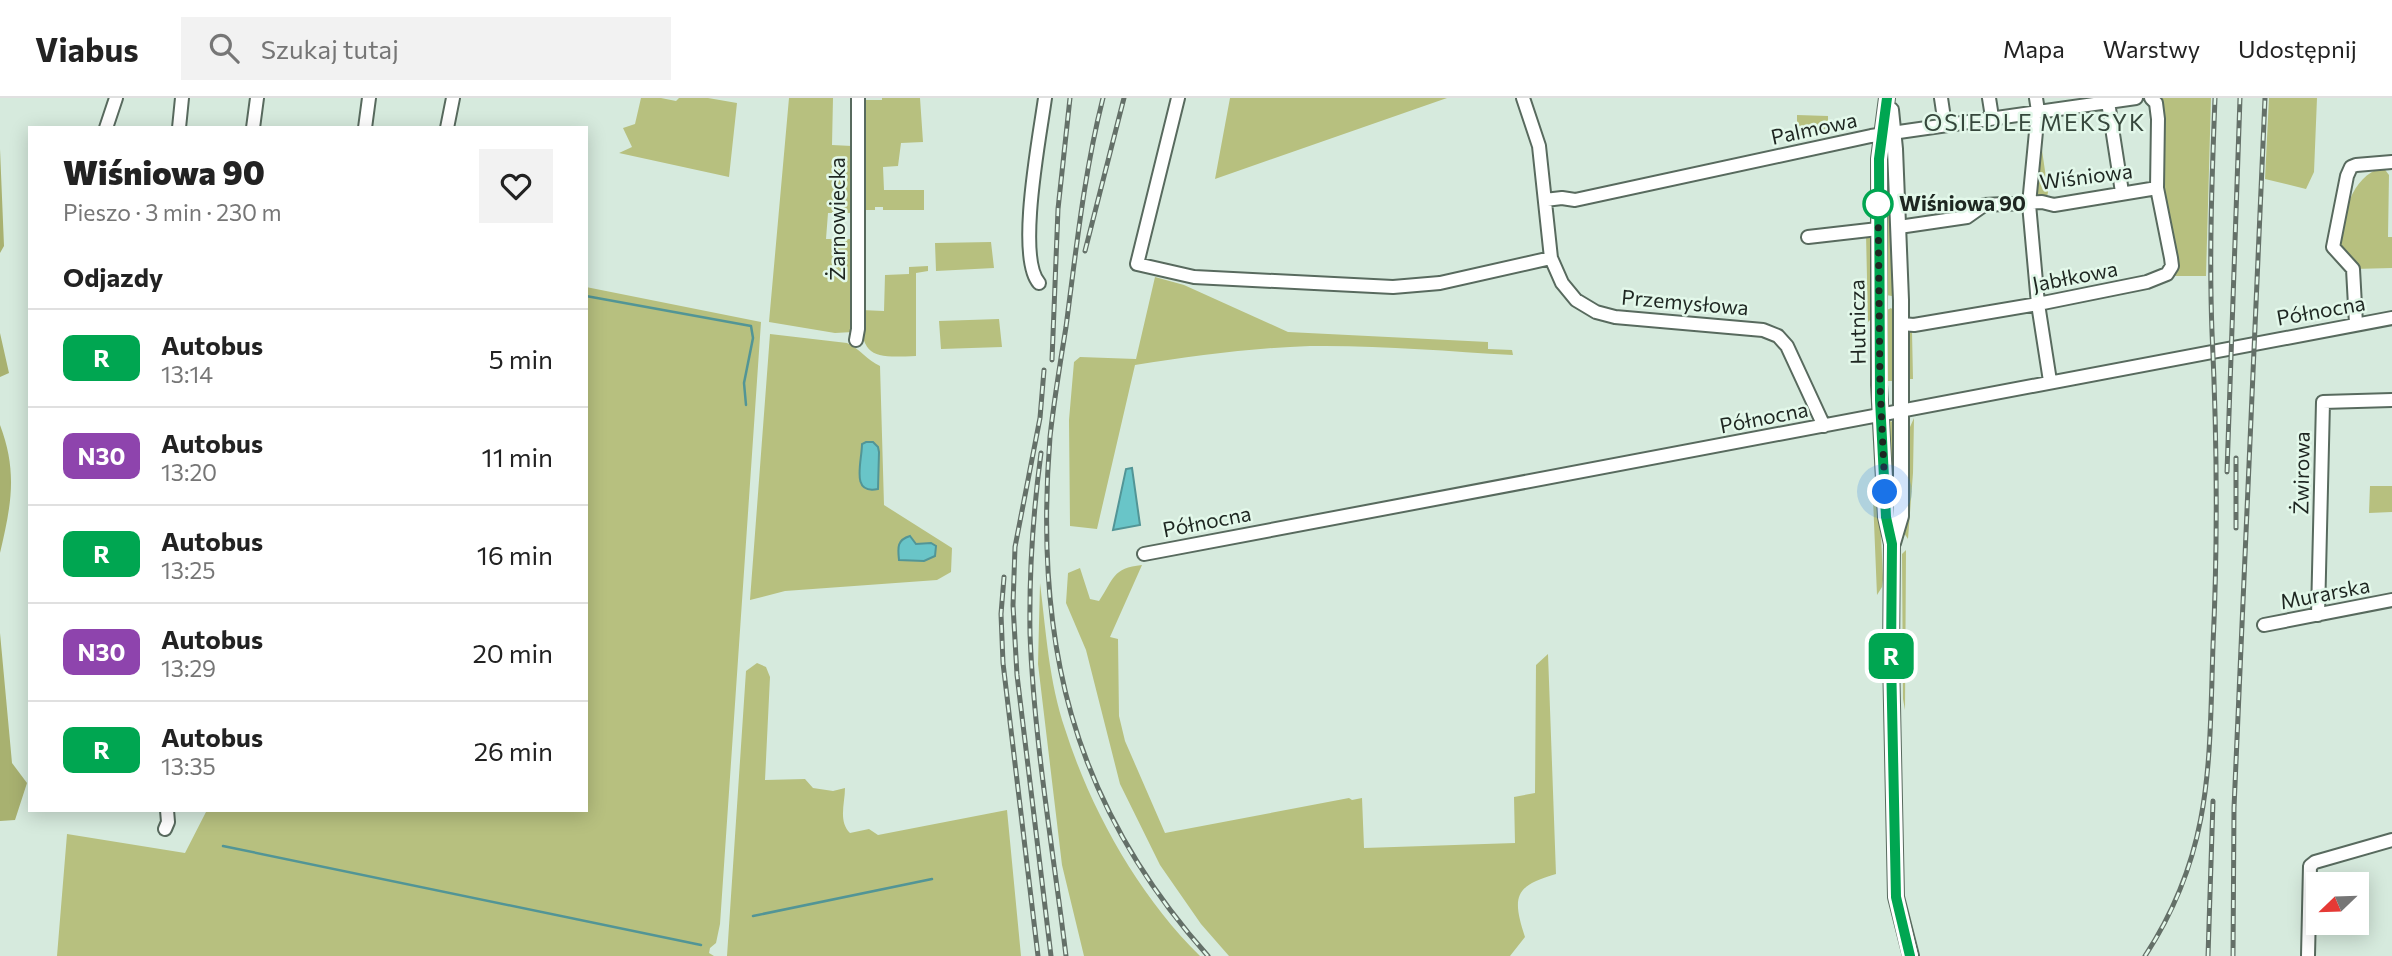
<!DOCTYPE html>
<html lang="pl">
<head>
<meta charset="utf-8">
<style>
  :root { --surface:#fff; --page:#f2f2f2; --text:#222; --muted:#767676; --line:#e0e0e0 }
  body { margin:0; font-family:Commissioner,sans-serif; background:var(--page); color:var(--text); height:100vh; display:flex; flex-direction:column; font-size:26px; white-space:nowrap }
  * { box-sizing:border-box; margin:0 }
  p { font-size:23px; color:var(--muted) }
  .icon { flex:none; width:38px; height:38px; fill:none; stroke:currentColor; stroke-width:2; stroke-linecap:round; stroke-linejoin:round }
  .map { position:relative; flex:1; overflow:hidden }
  .side { position:absolute; left:28px; top:28px; width:560px; height:686px; display:flex; flex-direction:column; background:var(--surface); border-radius:0px; box-shadow:0 4px 18px #0003 }
  .side>* { flex:none }
  .badge { padding:0 14px; border-radius:10px; font-size:24px; line-height:46px }
  .needle { width:46px; rotate:247deg }
  .tools { position:absolute; left:2306px; top:774px; display:grid; gap:14px }
  .tools a { display:grid; place-items:center; width:63px; height:63px; border-radius:0px; background:var(--surface); box-shadow:0 4px 18px #0003; font-size:35px }
  .you { position:absolute; width:35px; height:35px; margin:-18px; border:5px solid #fff; border-radius:50%; background:#1a73e8; box-shadow:0 0 0 10px #1a73e833 }
  .map>.badge { position:absolute; translate:-50% -50%; box-shadow:0 0 0 4px #fff }
  h2 { padding:0 35px; font-size:26px; line-height:63px }
  .round { display:grid; place-items:center; flex:none; width:74px; height:74px; border-radius:0px; background:var(--page) }
  .headline { display:flex; align-items:center; justify-content:space-between; height:119px; padding:0 35px }
  h1 { font-size:33px; font-weight:800; line-height:52px }
  ul { padding:0; list-style:none }
  li { display:flex; align-items:center; gap:21px; height:98px; padding:0 35px; border-top:2px solid var(--line) }
  li div { flex:1 }
  li b { display:block; font-size:26px }
  li em { font-style:normal }
  li .badge { min-width:77px; font-weight:700; text-align:center }
  header { display:flex; align-items:center; gap:42px; box-sizing:border-box; height:98px; padding:0 35px; background:var(--surface); border-bottom:2px solid var(--line) }
  header strong { font-size:33px }
  nav { display:flex; gap:38px; margin-inline-start:auto; font-size:24px }
  .search { width:490px; height:63px; background:var(--page); display:flex; align-items:center; gap:18px; box-sizing:border-box; padding:0 24px; border-radius:0px; color:var(--muted); font-size:26px }
  .map>svg:first-child { display:block }
</style>
</head>
<body>
<header>
<strong>Viabus</strong>
<div class="search"><svg class="icon" aria-label="search" viewBox="0 0 24 24"><circle cx="10" cy="10" r="6"/><path d="M15 15l6 6"/></svg>Szukaj tutaj</div>
<nav><a>Mapa</a><a>Warstwy</a><a>Udostępnij</a></nav>
</header>
<div class="map">
<svg width="2392" height="858" viewBox="0 0 2392 858">
  <rect width="100%" height="100%" fill="#d6eadd"/>
  <!-- green -->
  <path fill="#b7c07f" d="M641 0H661L676 3 679 0H708L737 5 729 79 619 55 632 49 623 30 635 26Z
    M789 0H833L832 47 852 48 855 115H828L826 141H855L853 234 835 235 769 224Z
    M882 0H920L923 44 901 45 898 68 883 69 884 92H924V112H883V109H875V112H860L861 2H882Z
    M1230 0H1447L1215 81Z
    M2159 0H2211L2206 178H2173L2162 93Z
    M2269 0H2317L2314 74 2306 91 2265 81Z
    M1797 17 1828 18V29L1816 36H1797Z
    M2040 38 2048 94 2047 99 2035 100Z
    M1892 54 1894 196 1892 198 1886 197 1885 55Z
    M2383 69 2389 77 2388 139H2392V170L2354 171 2338 146C2345 116 2349 80 2383 69Z
    M1870 135 1871 221 1868 224 1866 136Z
    M991 144 994 170 936 173 935 145Z
    M928 168V173L916 175V258C873 260 860 260 861 212L884 213 885 177 909 176V169Z
    M1155 179 1184 187 1288 234 1488 244V251L1512 252 1513 257C1445 253 1378 247 1310 248 1251 250 1194 258 1135 267L1097 431 1070 428 1069 322 1074 264 1080 259 1136 261Z
    M586 189 761 224 720 826 716 845 710 850 709 855 714 858H57L67 736 185 755 207 712H586Z
    M1891 210 1895 214V283H1885V213Z
    M999 221 1002 249 941 251 939 223Z
    M1909 233H1912L1913 281H1909Z
    M770 236 847 245C860 251 867 262 880 268L884 407 952 450 951 474 937 482 785 493 750 502Z
    M1914 320 1913 375 1908 441 1904 435 1910 329Z
    M1890 323 1895 325 1894 439 1887 326Z
    M2370 388H2392V414L2369 415Z
    M1877 399 1880 414 1883 481 1882 489 1877 497 1873 400Z
    M1906 452 1905 612 1903 601 1902 456Z
    M1142 467 1110 539 1118 541 1119 618 1125 643 1165 735 1349 700 1352 702 1362 700 1364 750 1515 745 1514 699 1535 695 1536 567 1548 556 1556 776C1514 788 1512 799 1525 839L1510 858H1229L1201 826 1160 767 1120 686 1086 552 1066 505 1068 475 1080 470 1090 501 1099 503C1114 481 1112 470 1142 467Z
    M1040 485C1046 534 1049 584 1065 631 1091 713 1139 798 1200 858H1084L1062 767 1038 566Z
    M757 565 766 569 770 579 765 682 805 681 813 690 833 693 845 690C845 705 838 723 850 735L869 731 878 737 1007 712 1021 858H727L746 573Z"/>
  <!-- forest -->
  <path fill="#a8b170" d="M0 51 4 148 0 155Z
    M0 235 9 275 0 279Z
    M0 327C18 374 11 408 0 455Z
    M0 535 12 665 27 685 15 722 0 723Z"/>
  <!-- water -->
  <path fill="#69c5c8" stroke="#529596" stroke-width="2" d="M866 344H873L878 349 879 354 878 391C850 397 862 364 862 346Z
    M1132 370 1140 427 1113 432 1126 371Z
    M910 438 916 446 931 445 936 448 935 458 924 463 899 462C898 451 896 442 910 438Z"/>
  <g fill="none" stroke-linecap="round" stroke-linejoin="round">
    <!-- stream -->
    <path stroke="#529596" stroke-width="2.5" d="M586 198 751 228 753 240 744 285 746 307
      M223 748 701 847
      M753 818 932 781"/>
    <defs>
      <path id="minor" d="M1178 0 1137 166 1194 179 1393 189 1440 185 1551 160
        M1523 0 1539 48 1551 160 1562 185 1576 202 1596 214 1615 219 1763 232 1778 238 1787 248 1824 328
        M1941 0 1945 27
        M1989 0 1992 19
        M2036 0 2038 13 2029 106 2038 206 2050 283
        M2108 4 2122 94
        M106 30 116 0
        M179 30 182 0
        M253 30 257 0
        M365 30 369 0
        M447 30 453 0
        M1545 102 1562 100 1575 102 1871 38 2136 0
        M1899 129 1967 119 1984 107 2042 104 2054 107 2157 90
        M1808 139 1878 131
        M1039 185C1016 159 1040 37 1045 0
        M1901 226 1914 227 2038 206 2147 184 2167 176 2172 168 2171 160 2157 90 2158 21 2156 5 2151 0
        M2356 226 2353 171 2333 149 2347 78 2351 69 2356 67 2392 64
        M856 242 858 231V0
        M1144 456 2392 220
        M2318 517 2323 304 2392 302
        M2264 527 2392 502
        M165 731 168 724 167 712
        M2308 858 2310 768 2315 764 2392 742"/>
      <path id="major" d="M1887 0 1879 61V287L1886 419 1892 446 1891 559 1896 799 1911 858
        M1891 12 1895 51 1901 202V418L1893 445"/>
    </defs>
    <!-- minor casing -->
    <use href="#minor" stroke="#586a5e" stroke-width="16"/>
    <!-- major casing -->
    <use href="#major" stroke="#586a5e" stroke-width="18"/>
    <!-- minor -->
    <use href="#minor" stroke="#fff" stroke-width="12"/>
    <!-- major -->
    <use href="#major" stroke="#fff" stroke-width="14"/>
    <defs>
      <path id="rail" d="M1103 0C1084 75 1076 153 1066 229 1060 266 1054 302 1050 339 1034 541 1070 703 1208 858
        M1085 153 1124 0
        M1052 262 1058 111 1070 0
        M1044 272 1040 320 1015 449 1013 507 1017 577 1051 858
        M1041 355C1033 415 1029 475 1030 536 1034 643 1053 751 1066 858
        M2227 374 2240 0
        M2236 430V360
        M1004 479 1001 516 1003 565 1038 858
        M2145 858C2213 754 2209 666 2213 547 2218 442 2217 339 2212 234 2209 156 2212 78 2215 0
        M2208 858 2213 703
        M2233 858 2234 710 2265 0"/>
    </defs>
    <!-- rail casing -->
    <use href="#rail" stroke="#647068" stroke-width="5"/>
    <!-- rail -->
    <use href="#rail" stroke="#e3f8ea" stroke-width="2.5" stroke-dasharray="8" stroke-linecap="butt"/>
  </g>
  <g fill="none" stroke-linecap="round" stroke-linejoin="round">
    <defs>
      <path id="line" d="M1887 0 1879 61 1880 302 1886 419 1892 446 1891 559 1896 799 1910 858"/>
    </defs>
    <!-- line casing -->
    <use href="#line" stroke="#fff" stroke-width="16"/>
    <!-- line -->
    <use href="#line" stroke="#00a651" stroke-width="10"/>
    <!-- walk -->
    <path stroke="#1e2621" stroke-width="7" stroke-dasharray="0 12.6" d="M1878 106V99L1880 287 1885 394"/>
  </g>
  <!-- markers -->
  <circle fill="#fff" stroke="#00a651" stroke-width="3.5" cx="1878" cy="106" r="14"/>
  <g text-anchor="middle" stroke-width="5" stroke-linejoin="round" paint-order="stroke">
    <!-- street labels -->
    <g font-size="21" fill="#1e2621" stroke="#e3f8ea">
      <text transform="translate(1814 31) rotate(-12)" y="7">Palmowa</text>
      <text transform="translate(2086 79) rotate(-7)" y="7">Wiśniowa</text>
      <text transform="translate(838 121) rotate(-90)" y="7">Żarnowiecka</text>
      <text transform="translate(2075 179) rotate(-11)" y="7">Jabłkowa</text>
      <text transform="translate(1685 205) rotate(5)" y="7">Przemysłowa</text>
      <text transform="translate(2321 213) rotate(-10)" y="7">Północna</text>
      <text transform="translate(1858 224) rotate(-91)" y="7">Hutnicza</text>
      <text transform="translate(1764 320) rotate(-11)" y="7">Północna</text>
      <text transform="translate(2302 375) rotate(-89)" y="7">Żwirowa</text>
      <text transform="translate(1207 424) rotate(-11)" y="7">Północna</text>
      <text transform="translate(2325 496) rotate(-11)" y="7">Murarska</text>
    </g>
    <!-- stop labels -->
    <g font-size="21" font-weight="bold" fill="#1e2621" stroke="#e3f8ea" text-anchor="start">
      <text x="1899" y="113">Wiśniowa 90</text>
    </g>
    <!-- neighbourhood labels -->
    <g font-size="23" letter-spacing="2" fill="#36473c" stroke="#e3f8ea">
      <text x="2035" y="33">OSIEDLE MEKSYK</text>
    </g>
  </g>
</svg>
<div class="tools">
<a><svg class="needle" viewBox="-14 -14 28 28"><path d="M0-13l5 13h-10z" fill="#e53935"/><path d="M0 13l5-13h-10z" fill="#767676"/></svg></a>
</div>
<div class="you" style="left:1885px;top:394px"></div>
<b class="badge" style="left:1891px;top:558px;background:#00a651;color:#fff">R</b>
<section class="side">
<div class="headline"><div><h1>Wiśniowa 90</h1><p>Pieszo · 3 min · 230 m</p></div><a class="round"><svg class="icon" aria-label="heart" viewBox="0 0 24 24"><path d="M12 20l-8-8c-3-5 5-10 8-4 3-6 11-1 8 4z"/></svg></a></div>
<h2>Odjazdy</h2>
<ul>
<li><span class="badge" style="background:#00a651;color:#fff">R</span><div><b>Autobus</b><p>13:14</p></div><em>5 min</em></li>
<li><span class="badge" style="background:#8e44ad;color:#fff">N30</span><div><b>Autobus</b><p>13:20</p></div><em>11 min</em></li>
<li><span class="badge" style="background:#00a651;color:#fff">R</span><div><b>Autobus</b><p>13:25</p></div><em>16 min</em></li>
<li><span class="badge" style="background:#8e44ad;color:#fff">N30</span><div><b>Autobus</b><p>13:29</p></div><em>20 min</em></li>
<li><span class="badge" style="background:#00a651;color:#fff">R</span><div><b>Autobus</b><p>13:35</p></div><em>26 min</em></li>
</ul>
</section>
</div>
</body>
</html>
